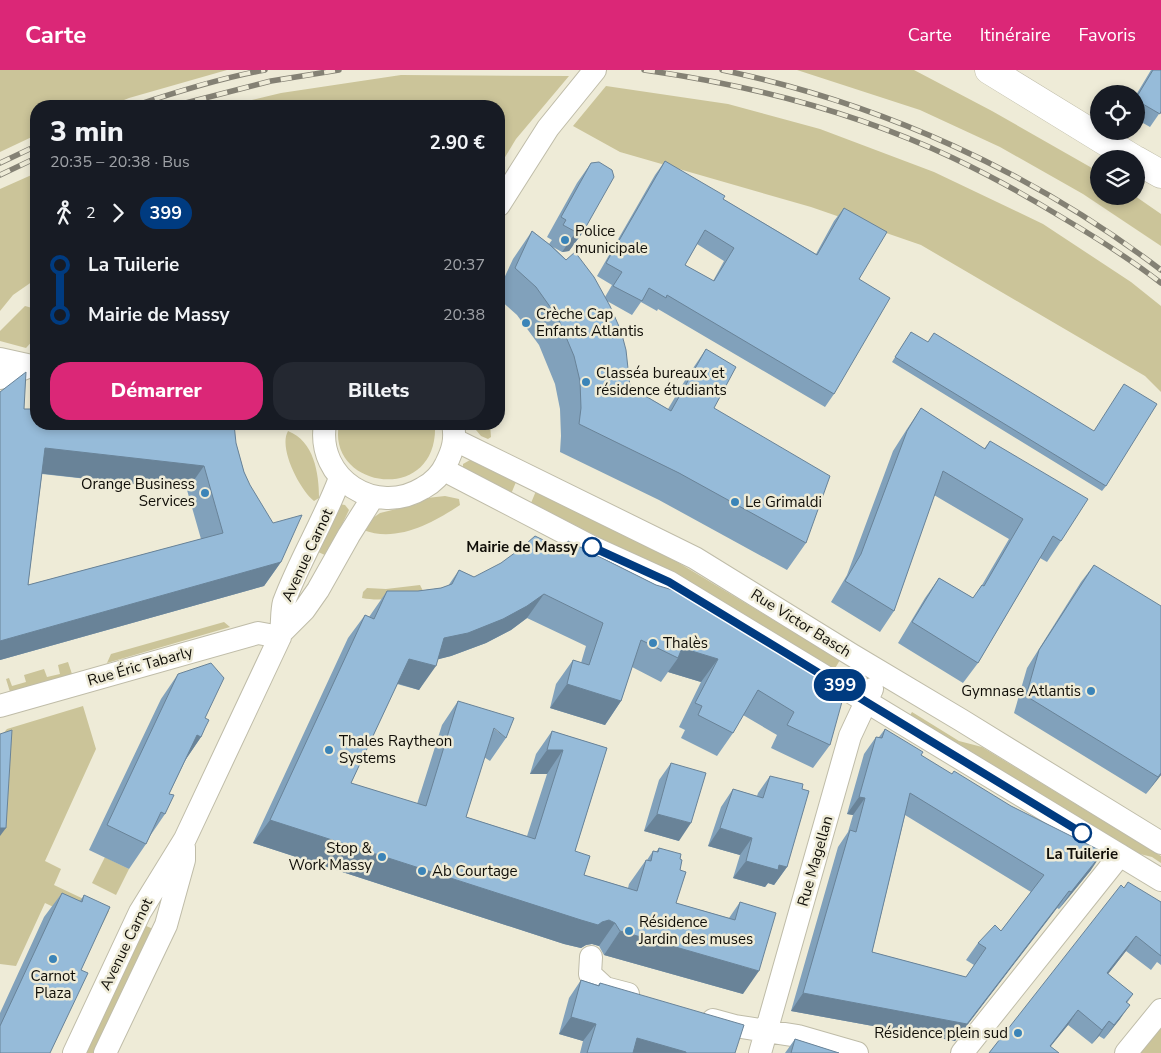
<!DOCTYPE html>
<html lang="fr">
<head>
<meta charset="utf-8">
<style>
  :root { --surface:#171b24; --page:#242831; --text:#f1f3f6; --muted:#9ea1a6; --accent:#db2777 }
  body { margin:0; font-family:"Nunito Sans",sans-serif; background:var(--page); color:var(--text); height:100vh; display:flex; flex-direction:column; font-size:19px; white-space:nowrap }
  * { box-sizing:border-box; margin:0 }
  p { font-size:16px; color:var(--muted) }
  .icon { flex:none; width:28px; height:28px; fill:none; stroke:currentColor; stroke-width:2; stroke-linecap:round; stroke-linejoin:round }
  .map { position:relative; flex:1; overflow:hidden }
  .details { position:absolute; left:30px; top:30px; width:475px; height:330px; display:flex; flex-direction:column; background:var(--surface); border-radius:20px; box-shadow:0 2px 8px #0003 }
  .details>* { flex:none }
  .badge { padding:0 10px; border-radius:16px; font-size:18px; line-height:32px }
  .buttons { position:absolute; left:1090px; top:15px; display:grid; gap:10px }
  .buttons a { display:grid; place-items:center; width:55px; height:55px; border-radius:50%; background:var(--surface); box-shadow:0 2px 8px #0003; font-size:25px }
  .map>.badge { position:absolute; translate:-50% -50%; box-shadow:0 0 0 2px #fff }
  .legs { display:flex; align-items:center; gap:8px; height:55px; padding:0 20px; font-size:16px }
  .legs p { margin-inline-start:auto }
  .overview { display:flex; align-items:center; justify-content:space-between; height:85px; padding:0 20px }
  h1 { font-size:28px; font-weight:800; line-height:38px }
  .cta { display:flex; gap:10px; margin-top:auto; padding:10px 20px }
  .cta a { flex:1; height:58px; border-radius:20px; background:var(--accent); color:#fff; font-size:20px; font-weight:800; line-height:58px; text-align:center }
  .cta a+a { background:var(--page); color:var(--text) }
  ul { padding:0 20px; list-style:none }
  li { display:flex; align-items:center; gap:18px; height:50px; font-size:19px }
  li i { display:grid; place-items:center; width:8px; height:100%; margin:0 6px; background:currentColor }
  li i::after { content:''; width:12px; height:12px; margin:-6px; border:4px solid; border-radius:50%; background:var(--surface) }
  li p { margin-inline-start:auto }
  li:first-child i { background:linear-gradient(#0000 50%,currentColor 0) }
  li:last-child i { background:linear-gradient(currentColor 50%,#0000 0) }
  header { display:flex; align-items:center; gap:30px; box-sizing:border-box; height:70px; padding:0 25px; background:var(--accent); color:#fff }
  header strong { font-size:24px }
  nav { display:flex; gap:28px; margin-inline-start:auto; font-size:18px }
  .map>svg:first-child { display:block }
</style>
</head>
<body>
<header>
<strong>Carte</strong>
<nav><a>Carte</a><a>Itinéraire</a><a>Favoris</a></nav>
</header>
<div class="map">
<svg width="1161" height="983" viewBox="0 0 1161 983">
  <rect width="100%" height="100%" fill="#eeebd7"/>
  <!-- green -->
  <path fill="#cbc499" d="M0 0H227L129 28 109 36H36V65L0 82Z
    M797 0H914L992 41 1099 102V126H1135L1161 144V176L1083 124 1000 77 920 40Z
    M401 5 569 6 516 69 499 97V36H227L281 23Z
    M606 16 728 34 820 59 934 102 1043 154 1131 212 1161 236V322L1145 306 921 175 811 137 620 82 573 56Z
    M36 103V209L13 225 0 241V119Z
    M25 236 36 239V267L26 278 0 271V261Z
    M339 354H435C439 436 326 419 339 354Z
    M471 354H490L491 367 488 369 481 366Z
    M288 361C314 371 319 403 319 428L314 431C300 420 278 378 288 361Z
    M470 390 516 412 511 424 463 402V394Z
    M536 421 674 490 840 590 834 600 668 502 531 433Z
    M445 426 459 429 460 435C433 453 397 473 363 460L370 450 380 443 417 434 427 428Z
    M339 434 345 435 349 440 327 486 316 481Z
    M420 515 424 523C403 527 382 532 362 528L363 522 367 518 386 519Z
    M224 552 230 557 107 593 111 584Z
    M68 592 72 604 10 622 6 609 9 608 12 616 26 612 24 605 44 599 47 607 60 604 58 595Z
    M83 636 96 679 45 791 61 799 54 815 109 841 100 859 45 833 16 896 0 894V667L7 659Z
    M912 642 959 671 982 677 1161 786V793L1152 787 1132 782 909 647Z
    M105 787 129 799 116 825 92 813Z
    M142 854 153 859 96 983H83Z
    M1161 953V983H1137Z"/>
  <g fill="none" stroke-linecap="round" stroke-linejoin="round">
    <defs>
      <path id="minor" d="M499 135 548 58 595 0
        M0 289 36 297
        M0 308 30 296
        M325 354C316 409 376 447 423 418 434 412 441 405 446 394 453 380 456 369 453 354
        M455 370 695 488 852 585 961 650 1161 773
        M444 400 592 477 669 512 1161 810
        M281 563 304 540 318 520 349 465 373 427
        M0 636 258 563 280 567
        M591 887 590 904 605 918 628 924
        M713 950 735 956 798 966 857 983
        M74 983 140 842 185 769 280 567C283 556 281 543 284 532 300 489 324 451 340 408
        M105 983 166 855 184 790V778
        M760 983 850 666 872 619
        M962 983 1120 785
        M1126 983 1161 940"/>
      <path id="major" d="M989 0 1134 89
        M1136 90 1161 104"/>
    </defs>
    <!-- minor casing -->
    <use href="#minor" stroke="#bfbca8" stroke-width="24"/>
    <!-- major casing -->
    <use href="#major" stroke="#bfbca8" stroke-width="29"/>
    <!-- minor -->
    <use href="#minor" stroke="#fff" stroke-width="22"/>
    <!-- major -->
    <use href="#major" stroke="#fff" stroke-width="28"/>
    <defs>
      <path id="rail" d="M644 0C750 15 856 42 953 88 991 106 1027 126 1063 148 1097 168 1130 189 1161 213
        M722 0C880 33 1033 102 1161 200
        M134 36C176 22 220 8 265 0
        M174 36 271 11 339 0
        M0 93 36 76
        M0 105 36 88"/>
    </defs>
    <!-- rail casing -->
    <use href="#rail" stroke="#848174" stroke-width="5.5"/>
    <!-- rail -->
    <use href="#rail" stroke="#eeebd7" stroke-width="4" stroke-dasharray="11" stroke-linecap="butt"/>
  </g>
  <!-- wall -->
  <path fill="#81a1bb" fill-rule="evenodd" d="M1151 0H1161V41L1150 57 1136 49V25Z
    M665 91 723 129 816 184 834 151 844 138 859 209 834 324 825 337 658 239 657 241 641 232 632 245 607 231 630 317 668 339 687 307 706 279 714 338 806 473 787 500 659 430 560 382 561 366 560 339 555 314 539 275 517 245 499 229V219L513 189 532 161 549 174 552 170 547 167 577 113 591 93 583 162 569 181 562 182 553 177 605 227 612 215 597 206 655 105ZM697 174 724 191 713 211 685 195Z
    M911 262 1106 416 1102 421 892 292Z
    M0 322 24 339 236 373 244 402 281 492 264 516 0 590ZM42 404 187 420 201 469 28 515Z
    M921 338 984 379 990 371 1061 471 1047 492 1040 488 978 593 963 613 898 573 925 528 939 508 973 528 982 515 1009 469 934 425 894 541 880 562 831 532 847 505 893 381 907 359Z
    M568 471 656 515 830 675 813 698 771 678 777 665 743 645 733 663 717 686 681 668 685 660 679 657 701 612 668 602 661 612 632 597 621 631 605 655 550 638 556 614 573 590 581 593 586 576 527 548 511 560 486 573 451 586 438 589 419 620 397 614 351 713 417 734 442 655 458 631 506 668 490 691 484 687 466 747 527 766 547 704H530L536 684 552 661 607 678 575 781 584 805 628 818 629 814 646 790H647L653 781 656 782 659 778 680 789V800L676 833 729 848 740 832 743 924 604 885 599 876 592 874 586 875 581 878 564 874 253 773 348 568 365 545 369 547 387 521H418L441 518 448 516 459 500 474 507 563 479Z
    M1094 495 1161 705 1146 724 1014 643 1027 598 1081 512Z
    M178 604 205 648 201 667 186 689 169 724 165 744 150 766 146 774 129 799 89 780 161 629Z
    M885 659 921 685 1091 800 1059 839 1057 838 955 971 791 941 838 777 848 762 853 745 847 744 864 684 876 667H879ZM905 745 1031 822 1001 861 978 873 966 890 974 895 966 907 872 882Z
    M671 693 679 771 644 761 659 710Z
    M770 706 787 797 774 815 768 813 765 817 733 808 740 785 708 776 721 737 733 719 757 726 758 723Z
    M1124 818 1161 832V895L1157 892 1151 900 1126 881 1108 904 1133 924 1127 933 1120 949 1104 969 1099 966 1092 974 1068 955 1051 976 989 983Z
    M62 823 80 831 84 825 81 900 0 983V943L44 847Z
    M581 910 598 915 600 913 735 983H580L583 971 559 964 569 928Z
    M795 969 839 983H785Z"/>
  <!-- shaded-wall -->
  <path fill="#698398" d="M576 162H583L569 181 562 182Z
    M45 378 204 396 187 420 28 402Z
    M281 492 264 516 0 590V571Z
    M544 524 527 548 511 560 486 573 451 586 428 592 444 568Z
    M682 578 718 589 701 612 668 602 678 588Z
    M409 589 436 596 419 620 393 612Z
    M567 614 621 631 605 655 550 638Z
    M197 665 201 667 184 692Z
    M547 680H563L547 704H530Z
    M1161 703V705L1146 724Z
    M859 727 865 728 853 745 847 744Z
    M657 744 691 753 679 771 644 761Z
    M270 750 602 852 609 850 615 853 599 876 592 874 586 875 581 878 564 874 253 773Z
    M0 758H6L0 766Z
    M720 758 752 768 740 785 708 776Z
    M1103 782 1091 800 1059 839 1071 822Z
    M746 791 779 795 787 797 774 815 768 813 765 817 733 808Z
    M1069 821 1057 838 955 971 791 941 803 923 967 954Z
    M620 861 759 901 743 924 604 885Z
    M1136 866 1126 881 1097 918 1107 903Z
    M1130 935 1120 949 1104 969 1114 955Z
    M1078 940 1068 955 1045 983 1050 976Z
    M571 947 596 954 583 971 559 964Z
    M1109 951 1099 966 1092 974 1102 960Z
    M637 968 686 982V983H627Z"/>
  <!-- building -->
  <path fill="#96bbd9" stroke="#698398" fill-rule="evenodd" d="M1153 0H1161V41L1160 44 1136 30V28Z
    M665 91 725 126 723 129 817 185 844 138 887 162 859 209 890 228 834 324 667 225 666 228 649 218 642 231 613 216 622 202 606 193ZM705 160 734 178 714 211 685 195Z
    M599 92 612 100 614 107 583 162H576L563 155 566 150 561 147 591 93Z
    M532 161 550 175 566 190 575 182 594 207 610 236 621 261 626 280 630 317 671 341 706 279 736 297 714 338 830 406 806 473 679 403 579 354 581 338 580 311 574 286 558 248 536 217 515 198Z
    M911 262 928 272 934 263 1094 361 1124 314 1157 334 1106 416 895 287Z
    M26 302 24 339H36V354H234L236 373 244 402 250 415 273 453 302 445 281 492 0 571V322ZM45 378 204 396 223 463 28 515Z
    M921 338 985 379 990 371 1088 429 1061 471 1053 466 978 593 912 552 939 508 973 528 982 515 984 516 1023 449 943 401 894 541 845 511 861 484 907 361Z
    M535 466 564 480 568 471 656 515 703 529 845 621 830 675 787 655 794 642 758 620 733 663 698 645 702 636 695 633 718 589 682 578 678 588 641 570 621 631 567 614 573 590 589 595 603 553 544 524 527 536 503 549 468 563 444 568 436 596 409 589 351 713 426 736 458 631 514 648 506 668 494 658 466 747 535 769 563 680H547L552 661 607 678 575 781 590 786 584 805 637 821 646 790 651 791 653 781 658 782 659 778 681 784 680 789 682 790 680 800 686 802 676 833 735 850 740 832 776 843 759 901 620 861 615 853 609 850 602 852 598 855 581 850 270 750 365 545 374 549 387 521H418L441 518 452 514 459 500 474 507 501 493 520 479Z
    M1094 495 1161 536V703L1158 707 1026 626 1039 580Z
    M211 593 224 608 205 648 209 650 205 658 201 667 197 665 169 724 174 725 165 744 161 742 146 774 107 755 178 604Z
    M885 659 923 682 921 685 952 704 954 701 1011 736 1103 782 1071 822 1069 821 967 954 803 923 850 760 856 762 865 728 859 727 876 667 882 668ZM910 723 1044 805 1001 861 995 855 978 873 986 878 966 907 872 882Z
    M12 660 6 758H0V664Z
    M671 693 706 703 691 753 657 744Z
    M770 706 803 714 802 719 809 721 787 797 779 795 778 800 746 791 752 768 720 758 733 719 763 728Z
    M1128 812 1161 832V886L1136 866 1107 903 1133 924 1126 932 1130 935 1114 955 1109 951 1102 960 1078 940 1050 976 1059 983H989L1121 815 1124 818Z
    M62 823 82 832 84 825 110 837 81 900 88 903 50 983H0V956Z
    M581 910 599 916 600 913 744 955 735 983H686V982L637 968 633 983H587L596 954 571 947Z
    M795 969 839 983H791Z"/>
  <g fill="none" stroke-linecap="round" stroke-linejoin="round">
    <defs>
      <path id="line-1" d="M592 477 669 512 1082 763"/>
    </defs>
    <!-- line-1 casing -->
    <use href="#line-1" stroke="#fff" stroke-width="11"/>
    <!-- line-1 -->
    <use href="#line-1" stroke="#003b80" stroke-width="8"/>
  </g>
  <!-- markers -->
  <g fill="#3b84b8" stroke="#eeebd7" stroke-width="2">
    <circle cx="565" cy="170" r="5"/>
    <circle cx="526" cy="253" r="5"/>
    <circle cx="586" cy="312" r="5"/>
    <circle cx="205" cy="423" r="5"/>
    <circle cx="735" cy="432" r="5"/>
    <circle cx="653" cy="573" r="5"/>
    <circle cx="1091" cy="621" r="5"/>
    <circle cx="329" cy="680" r="5"/>
    <circle cx="382" cy="787" r="5"/>
    <circle cx="422" cy="801" r="5"/>
    <circle cx="629" cy="861" r="5"/>
    <circle cx="53" cy="889" r="5"/>
    <circle cx="1018" cy="963" r="5"/>
  </g>
  <g fill="#fff" stroke="#003b80" stroke-width="2.5">
    <circle cx="592" cy="477" r="9"/>
    <circle cx="1082" cy="763" r="9"/>
  </g>
  <g text-anchor="middle" stroke-width="5" stroke-linejoin="round" paint-order="stroke">
    <!-- poi labels -->
    <g font-size="15" fill="#100e08" stroke="#eeebd7" text-anchor="start">
      <text x="575" y="166">Police<tspan x="575" dy="17">municipale</tspan></text>
      <text x="536" y="249">Crèche Cap<tspan x="536" dy="17">Enfants Atlantis</tspan></text>
      <text x="596" y="308">Classéa bureaux et<tspan x="596" dy="17">résidence étudiants</tspan></text>
      <text x="195" y="419" text-anchor="end">Orange Business<tspan x="195" dy="17">Services</tspan></text>
      <text x="745" y="437">Le Grimaldi</text>
      <text x="663" y="578">Thalès</text>
      <text x="1081" y="626" text-anchor="end">Gymnase Atlantis</text>
      <text x="339" y="676">Thales Raytheon<tspan x="339" dy="17">Systems</tspan></text>
      <text x="372" y="783" text-anchor="end">Stop &amp;<tspan x="372" dy="17">Work Massy</tspan></text>
      <text x="432" y="806">Ab Courtage</text>
      <text x="639" y="857">Résidence<tspan x="639" dy="17">Jardin des muses</tspan></text>
      <text x="53" y="911" text-anchor="middle">Carnot<tspan x="53" dy="17">Plaza</tspan></text>
      <text x="1008" y="968" text-anchor="end">Résidence plein sud</text>
    </g>
    <!-- stop labels -->
    <g font-size="15" font-weight="bold" fill="#100e08" stroke="#eeebd7" text-anchor="end">
      <text x="578" y="482">Mairie de Massy</text>
      <text x="1082" y="789" text-anchor="middle">La Tuilerie</text>
    </g>
    <!-- street labels -->
    <g font-size="15" fill="#100e08" stroke="#eeebd7">
      <text transform="translate(307 485) rotate(-65)" y="5">Avenue Carnot</text>
      <text transform="translate(801 553) rotate(32)" y="5">Rue Victor Basch</text>
      <text transform="translate(140 596) rotate(-16)" y="5">Rue Éric Tabarly</text>
      <text transform="translate(815 791) rotate(-74)" y="5">Rue Magellan</text>
      <text transform="translate(126 874) rotate(-64)" y="5">Avenue Carnot</text>
    </g>
  </g>
</svg>
<div class="buttons">
<a><svg class="icon" aria-label="locate" viewBox="0 0 24 24"><circle cx="12" cy="12" r="6"/><path d="M12 2v4M12 18v4M2 12h4M18 12h4"/></svg></a>
<a><svg class="icon" aria-label="layers" viewBox="0 0 24 24"><path d="M12 4l9 5-9 5-9-5zM3 14l9 5 9-5"/></svg></a>
</div>
<b class="badge" style="left:840px;top:615px;background:#003b80;color:#fff">399</b>
<section class="details">
<div class="overview"><div><h1>3 min</h1><p>20:35 – 20:38 · Bus</p></div><b>2.90 €</b></div>
<div class="legs"><svg class="icon" aria-label="walk" viewBox="0 0 24 24"><circle cx="13" cy="4" r="2"/><path d="M13 8l-2 6 4 7M11 14l-3 7M7 12l3-4h3l4 4"/></svg>2<svg class="icon" aria-label="forward" viewBox="0 0 24 24"><path d="M9 5l7 7-7 7"/></svg><b class="badge" style="background:#003b80;color:#fff">399</b></div>
<ul>
<li><i style="color:#003b80"></i><b>La Tuilerie</b><p>20:37</p></li>
<li><i style="color:#003b80"></i><b>Mairie de Massy</b><p>20:38</p></li>
</ul>
<div class="cta"><a>Démarrer</a><a>Billets</a></div>
</section>
</div>
</body>
</html>
